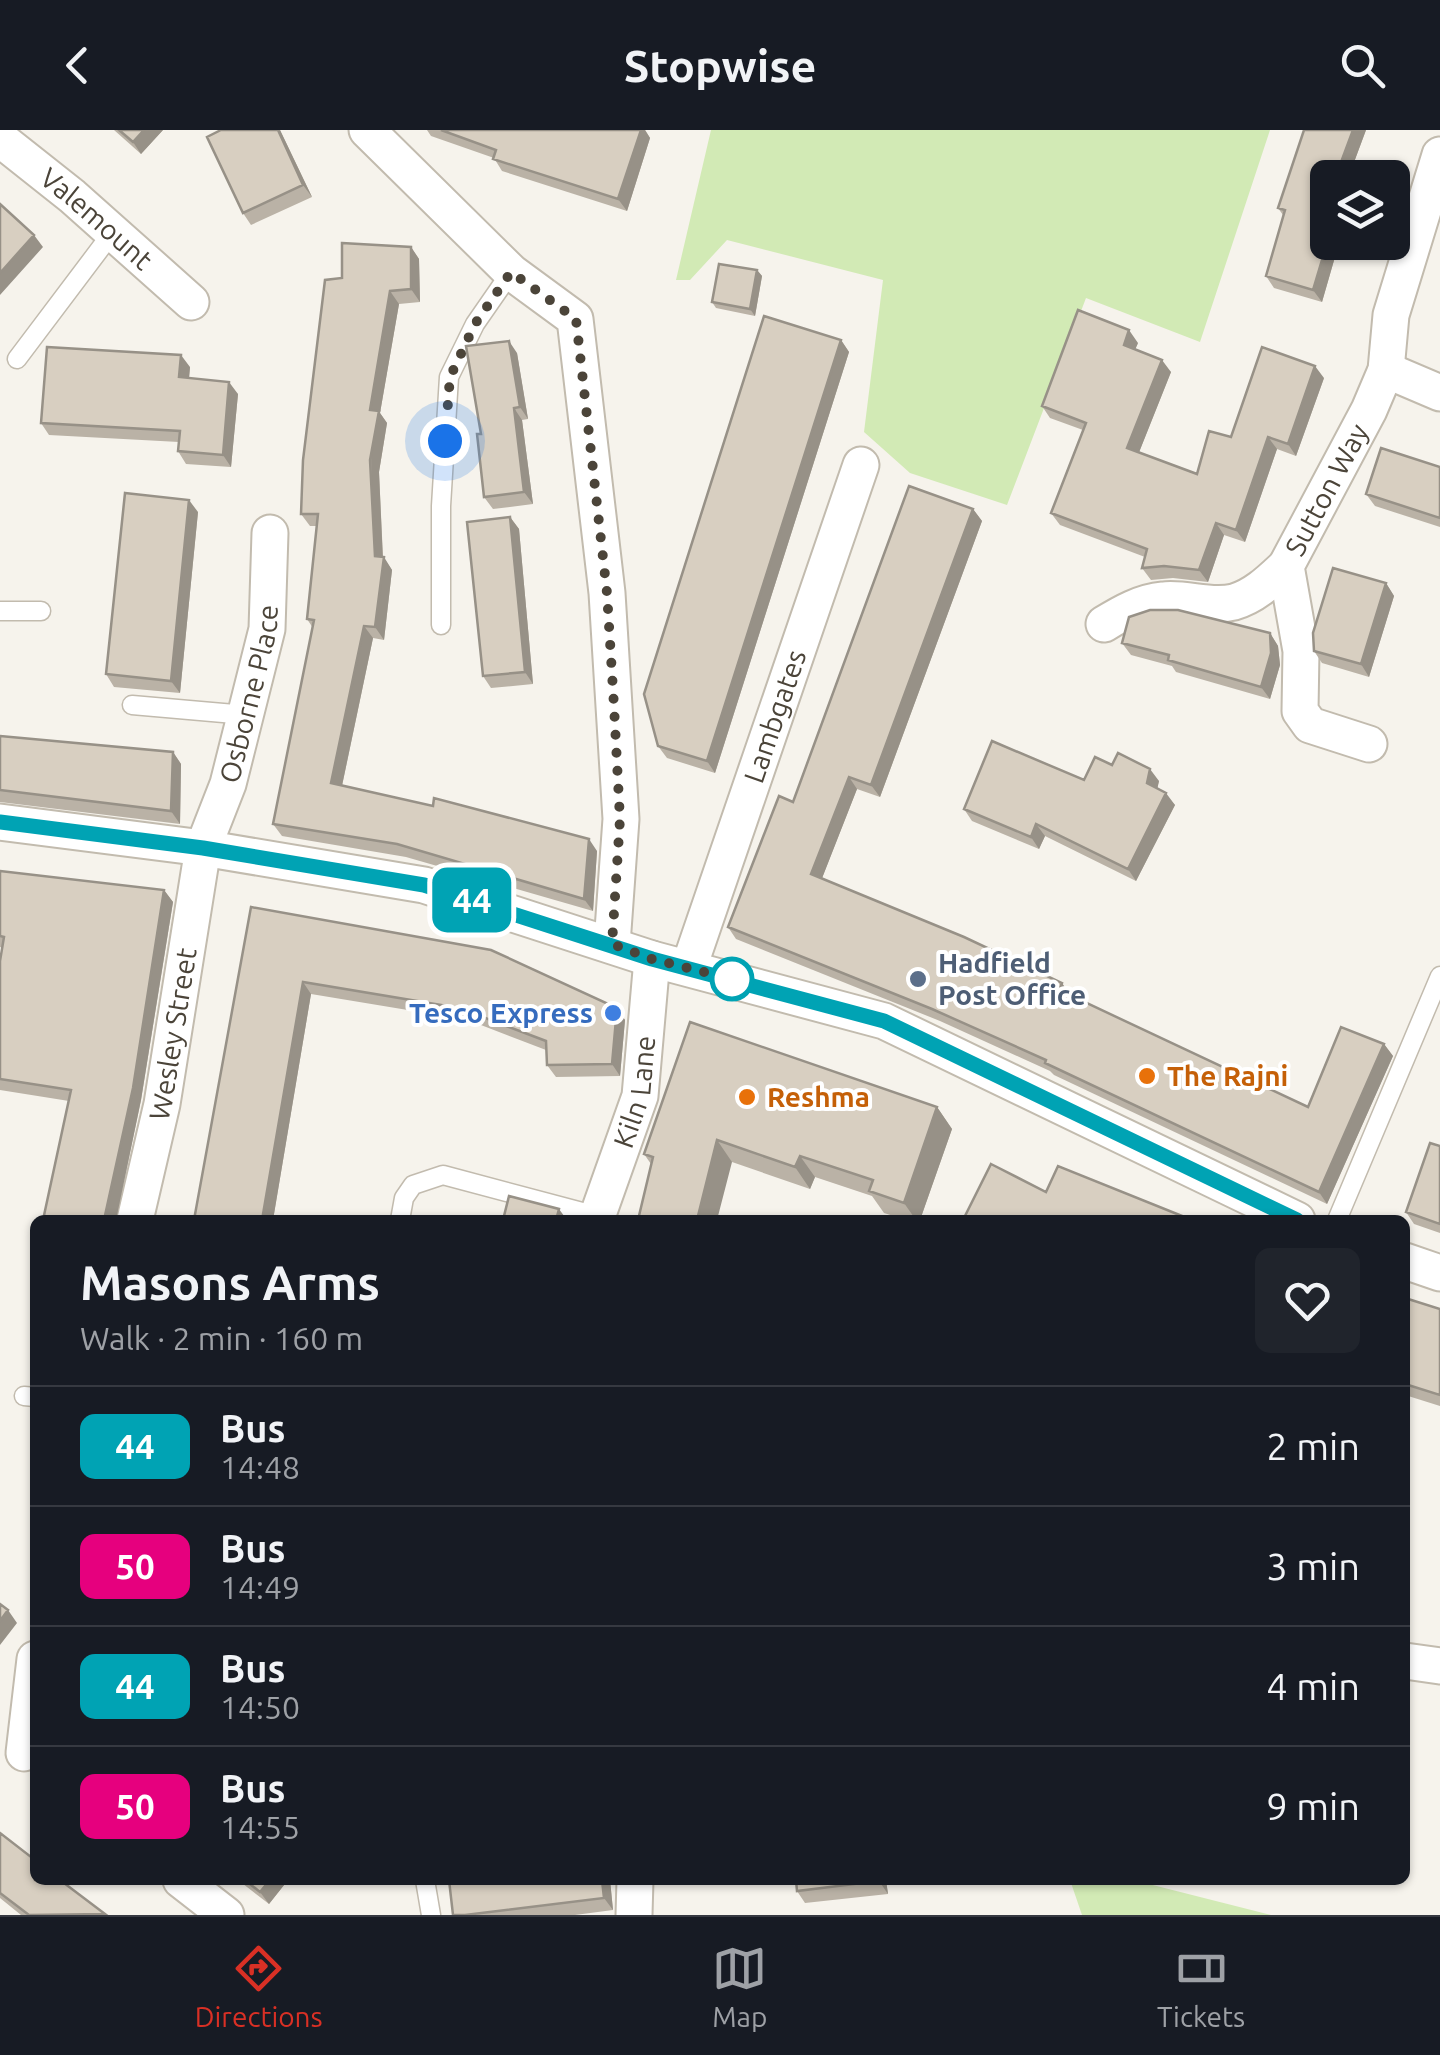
<!DOCTYPE html>
<html lang="en">
<head>
<meta charset="utf-8">
<style>
  :root { --surface:#171b24; --page:#20242c; --text:#f1f3f6; --muted:#9ea1a6; --line:#363941; --accent:#d93025 }
  body { margin:0; font-family:Ubuntu,sans-serif; background:var(--page); color:var(--text); height:100vh; display:flex; flex-direction:column; font-size:38px; white-space:nowrap }
  * { box-sizing:border-box; margin:0 }
  p { font-size:32px; color:var(--muted) }
  .icon { flex:none; width:55px; height:55px; fill:none; stroke:currentColor; stroke-width:2; stroke-linecap:round; stroke-linejoin:round }
  .map { position:relative; flex:1; overflow:hidden }
  .panel { position:absolute; left:30px; top:1085px; width:1380px; height:670px; display:flex; flex-direction:column; background:var(--surface); border-radius:15px; box-shadow:0 2px 8px #0004 }
  .panel>* { flex:none }
  .badge { padding:0 20px; border-radius:15px; font-size:35px; line-height:65px }
  .buttons { position:absolute; left:1310px; top:30px; display:grid; gap:20px }
  .buttons a { display:grid; place-items:center; width:100px; height:100px; border-radius:15px; background:var(--surface); box-shadow:0 2px 8px #0004; font-size:50px }
  .you { position:absolute; width:50px; height:50px; margin:-25px; border:8px solid #fff; border-radius:50%; background:#1a73e8; box-shadow:0 0 0 15px #1a73e833 }
  .map>.badge { position:absolute; translate:-50% -50%; box-shadow:0 0 0 5px #fff }
  .round { display:grid; place-items:center; flex:none; width:105px; height:105px; border-radius:15px; background:var(--page) }
  .head { display:flex; align-items:center; justify-content:space-between; height:170px; padding:0 50px }
  h1 { font-size:48px; font-weight:600; line-height:75px }
  ul { padding:0; list-style:none }
  li { display:flex; align-items:center; gap:30px; height:120px; padding:0 50px; border-top:2px solid var(--line) }
  li div { flex:1 }
  li b { display:block; font-size:38px }
  li em { font-style:normal }
  li .badge { min-width:110px; font-weight:700; text-align:center }
  header { display:flex; justify-content:space-between; align-items:center; height:130px; padding:0 50px; background:var(--surface); font-size:45px; font-weight:600 }
  .menu { display:flex; justify-content:space-around; align-items:center; height:140px; border-top:2px solid var(--line); background:var(--surface); font-size:28px; color:var(--muted) }
  .menu a { display:grid; justify-items:center; gap:5px }
  .menu .selected { color:var(--accent) }
  .map>svg:first-child { display:block }
</style>
</head>
<body>
<header><svg class="icon" aria-label="back" viewBox="0 0 24 24"><path d="M15 5l-7 7 7 7"/></svg>Stopwise<svg class="icon" aria-label="search" viewBox="0 0 24 24"><circle cx="10" cy="10" r="6"/><path d="M15 15l6 6"/></svg></header>
<div class="map">
<svg width="1440" height="1785" viewBox="0 0 1440 1785">
  <rect width="100%" height="100%" fill="#f6f3ec"/>
  <!-- green -->
  <path fill="#d2eab5" d="M711 0H1270L1200 212 1086 168 1007 375 910 343 864 302 883 150 727 110 690 150H676Z
    M1070 1750H1133L1271 1785H1082Z"/>
  <g fill="none" stroke-linecap="round" stroke-linejoin="round">
    <defs>
      <path id="service" d="M17 229 112 103
        M0 481H41
        M441 495V376L449 247 475 194 511 142
        M132 575 246 585
        M400 1090 404 1068 413 1055 443 1045 597 1086
        M1337 1090 1440 846
        M24 1266 35 1267
        M425 1750 431 1785"/>
      <g id="minor">
        <path d="M367 0 511 142 575 189 607 463 621 689 612 814"/>
        <path id="s1" d="M0 9 72 66 191 172"/>
        <path d="M1386 240 1440 263"/>
        <path d="M1104 494C1122 483 1141 472 1163 470 1186 467 1210 478 1234 472 1255 466 1271 450 1286 436"/>
        <path id="s2" d="M1369 614 1310 595 1300 581 1301 521 1286 436 1369 280 1386 240 1391 185 1440 25"/>
        <path d="M0 692 203 718 424 755 652 829 884 891 1297 1090"/>
        <path id="s3" d="M689 837 861 335"/>
        <path id="s4" d="M135 1090 162 974 203 718 228 654 267 499 270 403"/>
        <path id="s5" d="M596 1090 640 966 652 829"/>
        <path d="M1405 1131 1440 1143"/>
        <path d="M1405 1531 1440 1536"/>
        <path d="M24 1623 35 1529"/>
        <path d="M181 1750 226 1785"/>
        <path d="M634 1785 635 1750"/>
      </g>
    </defs>
    <!-- service casing -->
    <use href="#service" stroke="#c2bbae" stroke-width="21"/>
    <!-- minor casing -->
    <use href="#minor" stroke="#c2bbae" stroke-width="39"/>
    <!-- service -->
    <use href="#service" stroke="#fff" stroke-width="18"/>
    <!-- minor -->
    <use href="#minor" stroke="#fff" stroke-width="35"/>
  </g>
  <!-- wall -->
  <path fill="#bab2a6" d="M114 0H163L141 24Z
    M221 0H280L312 67 251 95 243 83Z
    M427 0H645L650 8 627 81 502 41 494 28 431 6Z
    M1304 0H1366L1350 43 1353 48H1328V112L1339 113 1322 172 1274 158 1266 146 1283 85 1278 78Z
    M411 117 419 129 420 172 399 174 380 283 387 293 379 342 383 427 392 440 384 510 373 508 342 656 597 721 593 781 406 727 282 706 273 694 313 498 307 489 317 396H310L301 384 342 148Z
    M757 140 762 146 755 186 716 178 712 172Z
    M841 210 849 222 715 643 667 628 658 616Z
    M1138 213 1135 219 1171 242 1139 322 1197 344 1231 307 1324 248 1296 326 1277 319 1245 412 1224 405 1208 452 1173 448 1151 450 1142 438 1145 427 1060 395 1051 383 1083 300 1050 288 1042 276Z
    M517 223 528 289 522 290 533 374 493 379 484 367Z
    M190 237 189 248 238 264 231 337 186 334 178 321 179 312 49 305 41 293Z
    M1440 337V397L1375 376 1366 364Z
    M973 379 982 391 880 667 857 659 822 748 1062 853 1070 866 1308 977 1384 914 1393 926 1327 1074 1054 945 1050 941 940 891 736 809 728 797 793 672Z
    M198 382 180 563 114 557 106 544Z
    M510 387 519 399 533 554 491 558 483 546Z
    M1386 453 1394 466 1369 547 1322 533 1314 521Z
    M1270 503 1278 516 1280 535 1270 569 1176 542 1172 536 1131 525 1122 513Z
    M0 606 173 622 181 634 180 694 0 672Z
    M1112 635 1159 651 1157 658 1175 675 1136 751 1045 706 1039 719 972 691 964 679 1084 650Z
    M0 741 164 760 173 772 141 970 116 1090H43L69 971 0 960V831L2 818 0 817Z
    M251 777 617 878 625 890 620 946 556 947 547 935 546 920 468 890 311 864 273 1090Z
    M690 892 937 977 952 999 920 1090H906L884 1083 872 1066 815 1047 810 1059 732 1032 651 1034 644 1024Z
    M1440 1016V1103L1414 1094 1406 1082Z
    M1405 1168 1440 1179V1276L1405 1265Z
    M0 1703 60 1750 105 1785H21L0 1768Z
    M238 1750H288L269 1774Z
    M449 1750H610L613 1780 575 1785H453Z
    M796 1750H886L888 1764 805 1773 797 1761Z"/>
  <!-- shaded-wall -->
  <path fill="#979187" d="M144 0H163L141 24 133 12Z
    M278 0H280L312 67 303 55Z
    M641 0H645L650 8 627 81 618 69Z
    M1353 0H1366L1350 43 1353 48H1342L1340 35Z
    M34 105 43 117 0 165V143Z
    M1328 110V112L1339 113 1322 172 1313 160Z
    M411 117 419 129 420 172 411 159Z
    M757 140 762 146 755 186 750 179Z
    M390 161 399 174 380 283 387 293 379 342 383 432 384 427 392 440 384 510 375 497 370 280Z
    M1129 200 1138 213 1132 227 1124 215Z
    M841 210 849 222 715 643 707 631Z
    M509 211 517 223 528 289 520 277Z
    M181 225 190 237 188 259 179 247Z
    M1162 230 1171 242 1136 330 1127 318Z
    M1315 236 1324 248 1296 326 1288 314Z
    M229 252 238 264 231 337 223 325Z
    M514 278 522 290 533 374 524 362Z
    M1268 307 1277 319 1245 412 1236 400Z
    M189 370 198 382 180 563 171 551Z
    M973 379 982 391 880 667 871 655Z
    M510 387 519 399 533 554 525 542Z
    M1216 393 1224 405 1208 452 1199 440Z
    M1386 453 1394 466 1369 547 1361 534Z
    M364 496 373 508 340 665 331 653Z
    M1270 503 1278 516 1280 535 1270 569 1261 557Z
    M173 622 181 634 180 694 171 681Z
    M1150 639 1159 651 1156 665 1147 653Z
    M849 647 857 659 819 756 811 744Z
    M1166 663 1175 675 1136 751 1128 739Z
    M1036 694 1045 706 1039 719 1031 707Z
    M589 709 597 721 593 781 584 769Z
    M164 760 173 772 141 970 116 1090H104Z
    M303 852 311 864 273 1090H262Z
    M1062 853 1070 865 1067 872 1059 860Z
    M617 878 625 890 620 946 612 934Z
    M1384 914 1393 926 1327 1074 1319 1062Z
    M937 977 952 999 920 1090H916L904 1073Z
    M717 1010 732 1032 717 1090H697Z
    M800 1026 815 1047 810 1059 795 1037Z
    M559 1079 567 1090H556Z
    M8 1480 17 1493 0 1515V1491Z
    M270 1750H288L269 1774 260 1762Z
    M602 1750H610L613 1780 604 1768Z
    M879 1750H886L888 1764 879 1751Z"/>
  <!-- building -->
  <path fill="#d8cfc1" stroke="#979187" stroke-width="2.5" d="M119 0H144L133 12Z
    M221 0H278L303 55 243 83 207 7Z
    M441 0H641L618 69 493 29 496 20Z
    M1304 0H1353L1340 35 1346 37 1342 48H1328V95L1326 100H1328V110L1313 160 1266 146 1285 80 1278 78Z
    M0 74 34 105 0 143Z
    M342 113 411 117V159L390 161 370 280 379 281 370 330 375 426 384 427 375 497 364 496 331 653 433 676 434 668 589 709 584 769 397 714 273 694 314 490 307 489 318 384H301L303 330 325 150 342 148Z
    M719 134 757 140 750 179 712 172Z
    M1078 180 1129 200 1124 215 1162 230 1127 318 1197 344 1209 301 1231 307 1262 217 1315 236 1288 314 1268 307 1236 400 1216 393 1199 440 1164 436 1142 438 1147 419 1051 383 1086 293 1042 276Z
    M764 186 841 210 707 631 658 616 644 564Z
    M509 211 520 277 514 278 524 362 484 367 477 304H481L466 216Z
    M47 217 181 225 179 247 229 252 223 325 178 321 180 301 41 293Z
    M1381 318 1440 337V388L1366 364Z
    M909 356 973 379 871 655 849 647 811 744 964 807 1062 853 1059 860 1308 977 1341 897 1384 914 1319 1062 1045 933 1046 930 932 879 728 797 779 666 793 672Z
    M125 363 189 370 171 551 106 544Z
    M510 387 525 542 483 546 467 392Z
    M1333 438 1386 453 1361 534 1314 521 1313 503Z
    M1150 480H1178L1270 503 1271 523 1261 557 1168 530 1169 525 1122 513 1129 487Z
    M0 606 173 622 171 681 0 660Z
    M992 611 1084 650 1095 627 1112 635 1118 623 1150 639 1147 653 1166 663 1128 739 1036 694 1031 707 964 679Z
    M0 741 164 760 133 958 104 1090H43L71 960 0 949V831L4 807 0 806Z
    M251 777 491 820 617 878 612 934 547 935 546 911 459 878 303 852 262 1090H194Z
    M690 892 937 977 904 1073 869 1061 873 1050 800 1026 795 1037 717 1010 697 1090H638L653 1027 644 1024Z
    M1430 1013 1440 1016V1094L1406 1082Z
    M991 1034 1046 1062 1058 1036 1192 1090H963Z
    M509 1066 559 1079 556 1090H503Z
    M1405 1168 1440 1179V1265L1405 1254Z
    M0 1474 8 1480 0 1491Z
    M0 1703 35 1730V1750H60L105 1784 29 1785 0 1763Z
    M245 1750H270L260 1762Z
    M449 1750H602L604 1768 465 1785H453Z
    M796 1750H879V1751L797 1761Z"/>
  <g fill="none" stroke-linecap="round" stroke-linejoin="round">
    <defs>
      <path id="line" d="M0 692 203 718 424 755 652 829 884 891 1297 1090"/>
    </defs>
    <!-- line casing -->
    <use href="#line" stroke="#fff" stroke-width="22"/>
    <!-- line -->
    <use href="#line" stroke="#00a3b4" stroke-width="15"/>
    <!-- walk -->
    <path stroke="#4b4439" stroke-width="10" stroke-dasharray="0 18" d="M445 311 450 247 475 194 511 142 576 189 607 463 614 576 620 689 612 814 652 829 732 849"/>
  </g>
  <!-- markers -->
  <circle fill="#fff" stroke="#00a3b4" stroke-width="5" cx="732" cy="849" r="20"/>
  <circle fill="#5c6f8a" stroke="#fff" stroke-width="4" cx="918" cy="849" r="10"/>
  <circle fill="#3f7fe0" stroke="#fff" stroke-width="4" cx="613" cy="883" r="10"/>
  <g fill="#e8710a" stroke="#fff" stroke-width="4">
    <circle cx="1147" cy="946" r="10"/>
    <circle cx="747" cy="967" r="10"/>
  </g>
  <g text-anchor="middle" stroke-width="8" stroke-linejoin="round" paint-order="stroke">
    <!-- street labels -->
    <g font-size="28" fill="#4b4439" stroke="#fff">
      <text dy="10" stroke="none"><textPath href="#s1" startOffset="125">Valemount</textPath></text>
      <text dy="10" stroke="none"><textPath href="#s2" startOffset="312">Sutton Way</textPath></text>
      <text dy="10" stroke="none"><textPath href="#s4" startOffset="540">Osborne Place</textPath></text>
      <text dy="10" stroke="none"><textPath href="#s3" startOffset="265">Lambgates</textPath></text>
      <text dy="10" stroke="none"><textPath href="#s4" startOffset="190">Wesley Street</textPath></text>
      <text dy="10" stroke="none"><textPath href="#s5" startOffset="135">Kiln Lane</textPath></text>
    </g>
    <!-- service labels -->
    <g font-size="28" font-weight="bold" fill="#4e5e75" stroke="#fff" text-anchor="start">
      <text x="938" y="843">Hadfield<tspan x="938" dy="32">Post Office</tspan></text>
    </g>
    <!-- shop labels -->
    <g font-size="28" font-weight="bold" fill="#366cbe" stroke="#fff" text-anchor="end">
      <text x="593" y="893">Tesco Express</text>
    </g>
    <!-- food labels -->
    <g font-size="28" font-weight="bold" fill="#c56008" stroke="#fff" text-anchor="start">
      <text x="1167" y="956">The Rajni</text>
      <text x="767" y="977">Reshma</text>
    </g>
  </g>
</svg>
<div class="buttons">
<a><svg class="icon" aria-label="layers" viewBox="0 0 24 24"><path d="M12 4l9 5-9 5-9-5zM3 14l9 5 9-5"/></svg></a>
</div>
<div class="you" style="left:445px;top:311px"></div>
<b class="badge" style="left:472px;top:770px;background:#00a3b4;color:#fff">44</b>
<section class="panel">
<div class="head"><div><h1>Masons Arms</h1><p>Walk · 2 min · 160 m</p></div><a class="round"><svg class="icon" aria-label="heart" viewBox="0 0 24 24"><path d="M12 20l-8-8c-3-5 5-10 8-4 3-6 11-1 8 4z"/></svg></a></div>
<ul>
<li><span class="badge" style="background:#00a3b4;color:#fff">44</span><div><b>Bus</b><p>14:48</p></div><em>2 min</em></li>
<li><span class="badge" style="background:#e6007e;color:#fff">50</span><div><b>Bus</b><p>14:49</p></div><em>3 min</em></li>
<li><span class="badge" style="background:#00a3b4;color:#fff">44</span><div><b>Bus</b><p>14:50</p></div><em>4 min</em></li>
<li><span class="badge" style="background:#e6007e;color:#fff">50</span><div><b>Bus</b><p>14:55</p></div><em>9 min</em></li>
</ul>
</section>
</div>
<nav class="menu">
<a class="selected"><svg class="icon" aria-label="directions" viewBox="0 0 24 24"><path d="M12 3l9 9-9 9-9-9zM9 14v-3h6M13 9l2 2-2 2"/></svg>Directions</a>
<a><svg class="icon" aria-label="map" viewBox="0 0 24 24"><path d="M3 6l6-2 6 2 6-2v14l-6 2-6-2-6 2zM9 4v14M15 6v14"/></svg>Map</a>
<a><svg class="icon" aria-label="tickets" viewBox="0 0 24 24"><path d="M3 7h18v10H3zM15 7v10"/></svg>Tickets</a>
</nav>
</body>
</html>
